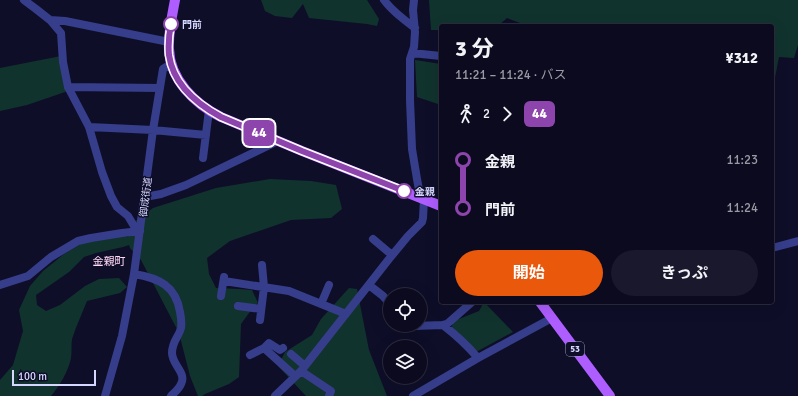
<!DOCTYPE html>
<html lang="ja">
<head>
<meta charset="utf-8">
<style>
  :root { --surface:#0b0a1f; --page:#19182c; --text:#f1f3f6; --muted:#9a9aa4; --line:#2b2b3d; --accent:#ea580c }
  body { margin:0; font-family:Signika,"Noto Sans JP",sans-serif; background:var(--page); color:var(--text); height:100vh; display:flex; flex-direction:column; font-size:15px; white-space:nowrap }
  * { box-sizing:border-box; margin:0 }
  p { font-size:13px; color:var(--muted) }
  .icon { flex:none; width:22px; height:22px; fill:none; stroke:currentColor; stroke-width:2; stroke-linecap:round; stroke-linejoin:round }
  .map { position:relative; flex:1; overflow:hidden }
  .panel { position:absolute; left:439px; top:24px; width:335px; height:280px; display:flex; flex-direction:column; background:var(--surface); border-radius:4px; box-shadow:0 4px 16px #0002,0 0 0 1px var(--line) }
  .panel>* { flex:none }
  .badge { padding:0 8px; border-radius:6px; font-size:14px; line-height:26px }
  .buttons { position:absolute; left:383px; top:288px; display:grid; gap:8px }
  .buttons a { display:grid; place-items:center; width:44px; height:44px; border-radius:50%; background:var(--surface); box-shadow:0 4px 16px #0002,0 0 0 1px var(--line); font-size:20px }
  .scale { position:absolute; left:12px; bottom:10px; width:84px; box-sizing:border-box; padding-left:4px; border:2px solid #d6d7ff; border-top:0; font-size:11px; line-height:14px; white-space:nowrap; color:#d6d7ff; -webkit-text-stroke:3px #0f0e29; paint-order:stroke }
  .map>.badge { position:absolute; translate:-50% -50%; box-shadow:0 0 0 2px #fff }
  .legs { display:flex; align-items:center; gap:6px; height:44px; padding:0 16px; font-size:13px }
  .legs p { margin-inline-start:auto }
  .headline { display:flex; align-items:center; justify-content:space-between; height:68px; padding:0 16px }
  h1 { font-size:22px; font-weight:700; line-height:30px }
  .primary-button { display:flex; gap:8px; margin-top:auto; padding:8px 16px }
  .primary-button a { flex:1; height:46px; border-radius:24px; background:var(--accent); color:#fff; font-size:16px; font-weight:700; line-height:46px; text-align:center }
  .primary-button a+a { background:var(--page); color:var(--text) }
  ul { padding:0 16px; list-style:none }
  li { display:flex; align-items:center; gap:14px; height:48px; font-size:15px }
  li i { display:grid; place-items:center; width:6px; height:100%; margin:0 5px; background:currentColor }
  li i::after { content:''; width:10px; height:10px; margin:-5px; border:3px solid; border-radius:50%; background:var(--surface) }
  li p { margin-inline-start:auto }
  li:first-child i { background:linear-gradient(#0000 50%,currentColor 0) }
  li:last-child i { background:linear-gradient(currentColor 50%,#0000 0) }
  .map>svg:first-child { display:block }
</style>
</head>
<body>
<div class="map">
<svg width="798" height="396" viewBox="0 0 798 396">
  <rect width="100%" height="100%" fill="#0f0e29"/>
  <!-- green -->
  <path fill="#11332e" d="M261 0H367L379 19 377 26 367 24 309 18 303 4 292 18 275 16 265 11Z
    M429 0H798V45L794 58 779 57 772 93V26H528L507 18 498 26H441V30H431Z
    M61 56 68 91 27 105 0 111V68Z
    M415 60 441 64V105L417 97Z
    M270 179 311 181 336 185 342 209 331 218 291 220 230 241 207 258 209 274 216 288 239 289 252 290 258 303 249 313 241 324 239 377 229 384 205 394 202 396H198L190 376 179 333 141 260 130 248 129 245 123 247 96 253 84 257 69 272 36 295 37 305 46 311 60 305 85 286 99 279 119 278 127 287 120 293 87 301C82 314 76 326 72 339 71 345 72 352 71 358 68 372 60 385 51 396H0V380L13 365 23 331 19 310 30 286 43 271 64 254 86 241 125 236 128 237 133 223 153 208 216 188Z
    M349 288 357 289 369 350 387 396H306L278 366 285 352 312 335 321 319Z
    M484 302 513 332 476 352 451 328 454 321 479 311Z"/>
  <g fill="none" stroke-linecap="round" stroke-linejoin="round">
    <!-- minor -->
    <path stroke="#363e8b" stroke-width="8" d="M24 0 36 9 50 20 65 21 169 42
      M384 0C392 11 404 20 415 28
      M414 0 413 10 415 32 414 47 410 59V100L412 149 417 179 419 190 418 196
      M50 20 61 33 63 62 68 87 89 127 102 172 111 196 117 207 128 216 134 226 140 231
      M412 53 441 56
      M68 87 160 88
      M89 127 153 130 206 135
      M203 158 209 110
      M145 197 161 194 186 185 278 141
      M373 239 392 255
      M772 248 798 241
      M134 274C159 278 176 286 180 312 181 317 182 322 181 328 179 337 172 341 172 353 172 365 187 373 181 384 179 389 174 393 171 396
      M224 281 289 291 346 314
      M0 285 28 276 51 257 78 241 91 238 122 233 140 231
      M369 285 383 296 390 304
      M221 296 224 277
      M321 304 329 285
      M238 306 261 309
      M260 320 264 287 262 265
      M412 325 414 326 443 325C456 335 467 345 478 358
      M443 325 447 324 472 302
      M264 348 295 376
      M291 354 305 366
      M250 355 264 348 269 343 280 350 283 348
      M301 371 331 391 329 396
      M105 396 122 336 134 274 153 130 163 69 171 64
      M275 396 301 371 389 259 408 236 422 222 423 218 424 199
      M413 396 478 358 552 318"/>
    <!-- major -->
    <path stroke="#ae5dff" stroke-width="10" d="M175 0C172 16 168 33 169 49 170 80 195 104 221 117L302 151 441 206
      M540 302 610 396"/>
  </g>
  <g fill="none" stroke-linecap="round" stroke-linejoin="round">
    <defs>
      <path id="line-1" d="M171 24C169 34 168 44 169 55 173 84 197 104 221 117L302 151 404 191"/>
    </defs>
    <!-- line-1 casing -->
    <use href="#line-1" stroke="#fff" stroke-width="9"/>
    <!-- line-1 -->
    <use href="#line-1" stroke="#8e44ad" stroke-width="6"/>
  </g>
  <!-- markers -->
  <g fill="#fff" stroke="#8e44ad" stroke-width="2">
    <circle cx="171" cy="24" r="7"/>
    <circle cx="404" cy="191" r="7"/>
  </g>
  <g text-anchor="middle" stroke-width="3" stroke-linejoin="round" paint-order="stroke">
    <!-- shield labels -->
    <rect fill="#0f0e29" stroke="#9a9bbf" stroke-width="1" x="566" y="342" width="18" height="14" rx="3"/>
    <g font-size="9" font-weight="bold" fill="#d6d7ff">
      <text x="575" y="352">53</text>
    </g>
    <!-- stop labels -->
    <g font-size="10" font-weight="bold" fill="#d6d7ff" stroke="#0f0e29" text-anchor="start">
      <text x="182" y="28">門前</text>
      <text x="415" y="195">金親</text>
    </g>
    <!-- street labels -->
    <g font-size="10" fill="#d6d7ff" stroke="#0f0e29">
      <text transform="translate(145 197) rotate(-83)" y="4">御成街道</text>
    </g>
    <!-- neighbourhood labels -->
    <g font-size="11" fill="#ffd8f6" stroke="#0f0e29">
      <text x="109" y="265">金親町</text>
    </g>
  </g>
</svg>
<div class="buttons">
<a><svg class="icon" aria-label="locate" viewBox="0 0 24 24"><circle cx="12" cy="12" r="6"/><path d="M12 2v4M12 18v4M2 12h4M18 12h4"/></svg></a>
<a><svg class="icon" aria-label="layers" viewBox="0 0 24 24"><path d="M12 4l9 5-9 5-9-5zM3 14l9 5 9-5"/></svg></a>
</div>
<div class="scale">100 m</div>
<b class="badge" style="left:259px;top:133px;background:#8e44ad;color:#fff">44</b>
<section class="panel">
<div class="headline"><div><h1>3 分</h1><p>11:21 – 11:24 · バス</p></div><b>¥312</b></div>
<div class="legs"><svg class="icon" aria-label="walk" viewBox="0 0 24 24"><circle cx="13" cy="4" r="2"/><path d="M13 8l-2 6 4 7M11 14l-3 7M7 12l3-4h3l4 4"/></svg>2<svg class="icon" aria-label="forward" viewBox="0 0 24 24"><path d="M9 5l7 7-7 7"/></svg><b class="badge" style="background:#8e44ad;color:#fff">44</b></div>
<ul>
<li><i style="color:#8e44ad"></i><b>金親</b><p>11:23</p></li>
<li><i style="color:#8e44ad"></i><b>門前</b><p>11:24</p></li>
</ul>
<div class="primary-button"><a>開始</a><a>きっぷ</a></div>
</section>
</div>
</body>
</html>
